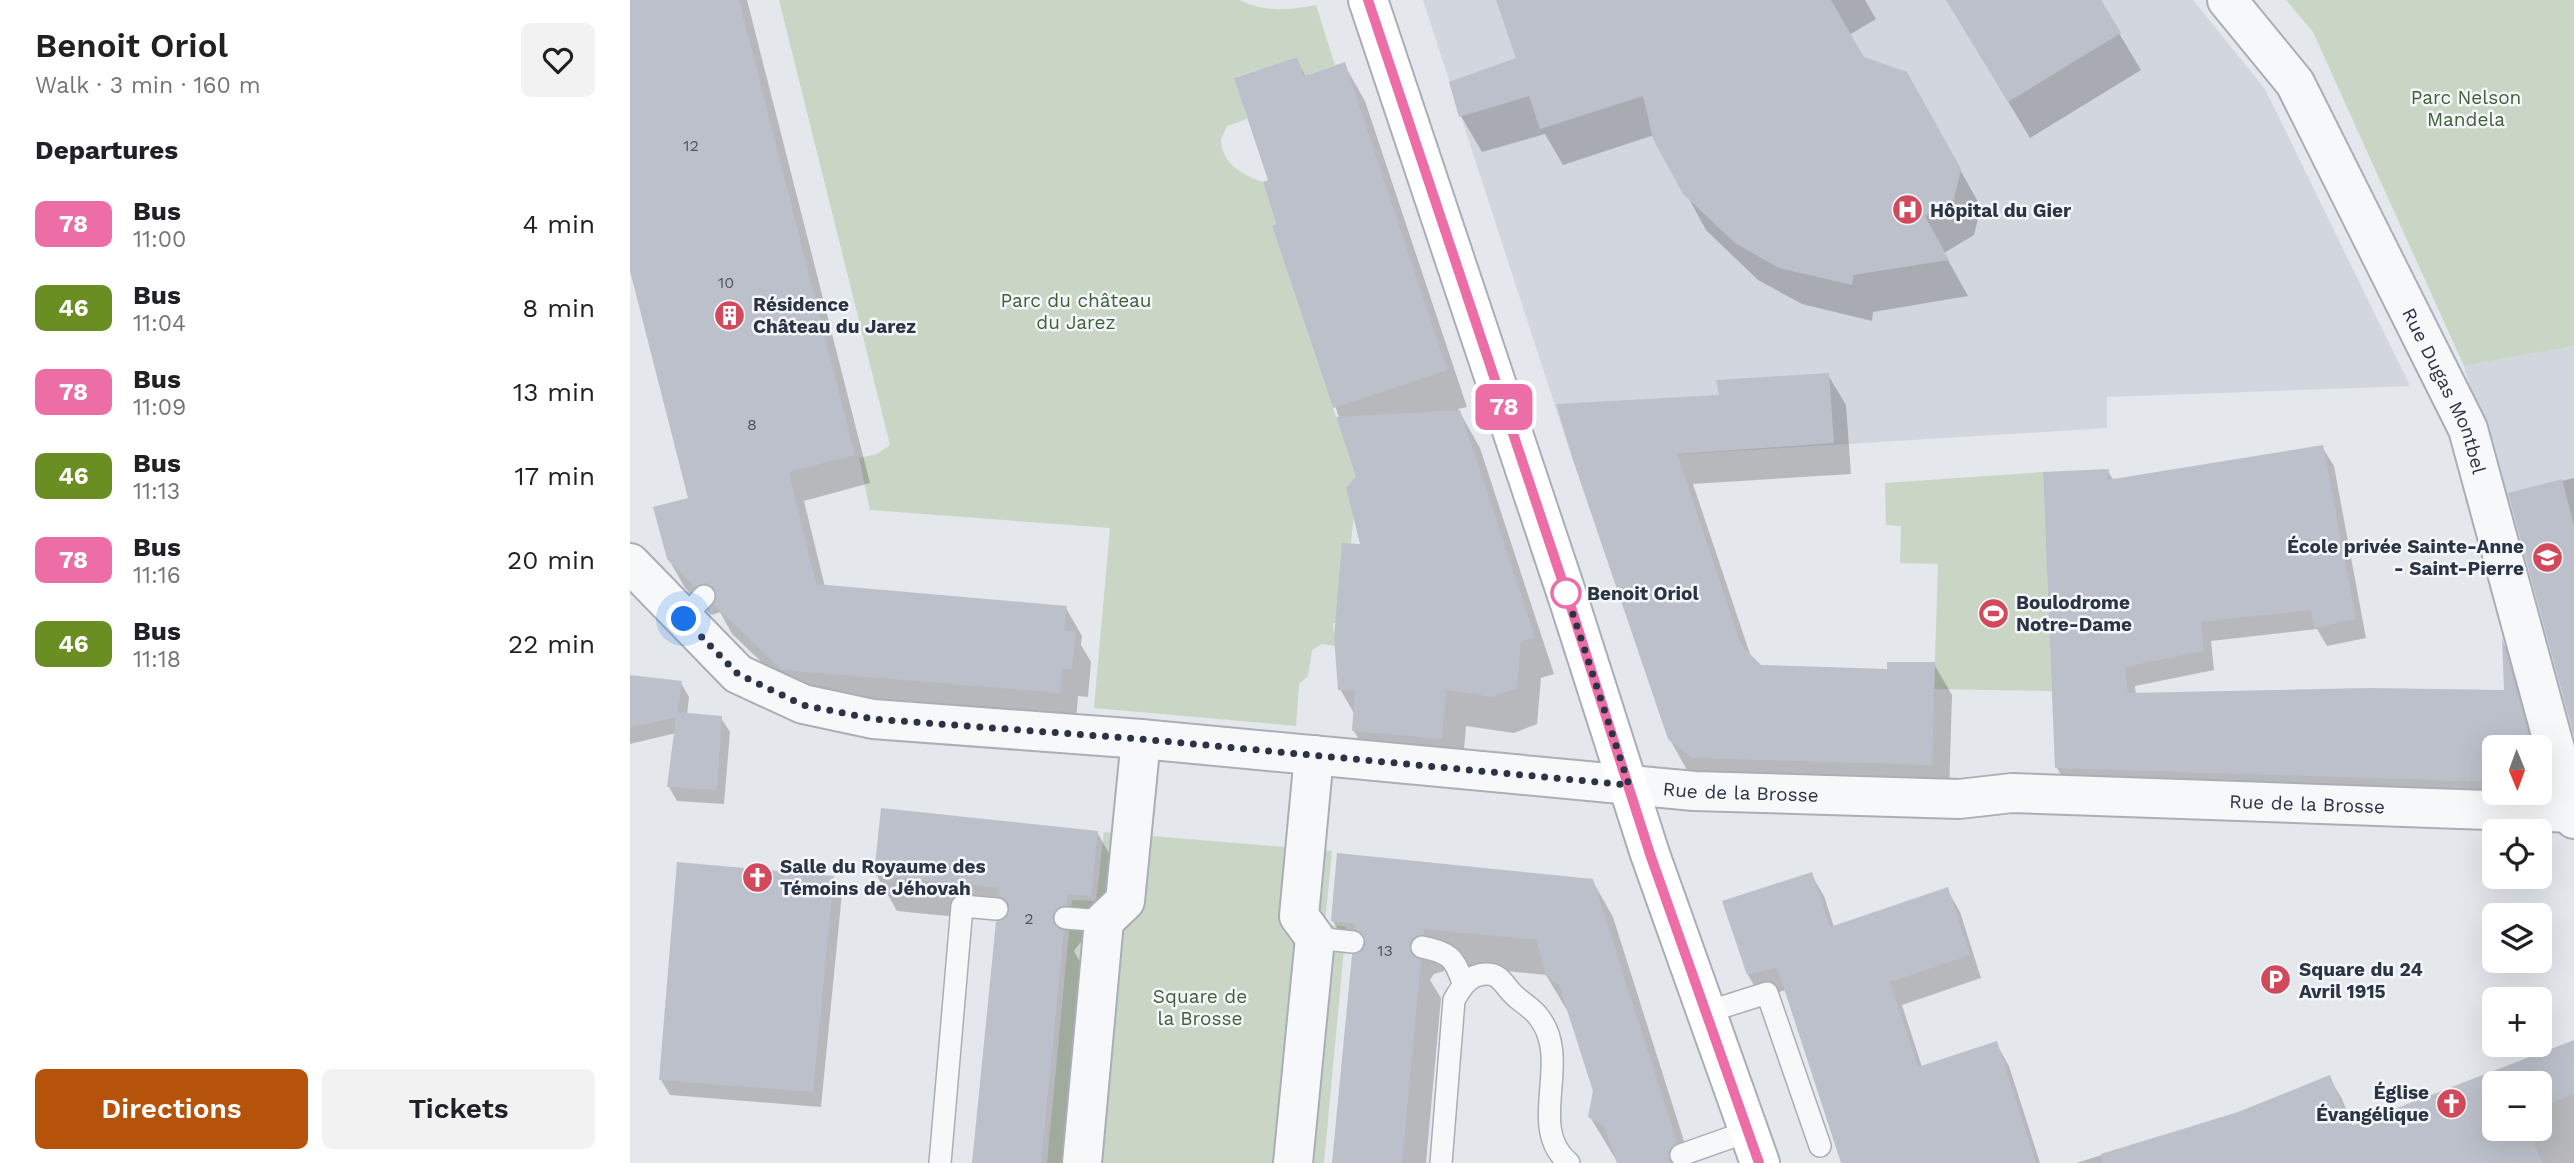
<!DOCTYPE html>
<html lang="en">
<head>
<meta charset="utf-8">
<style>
  :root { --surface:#fff; --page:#f2f2f2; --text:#202124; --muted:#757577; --accent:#b45309 }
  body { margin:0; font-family:"Work Sans",sans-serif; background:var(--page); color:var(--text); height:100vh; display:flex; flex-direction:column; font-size:26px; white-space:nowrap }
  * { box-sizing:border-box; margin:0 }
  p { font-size:23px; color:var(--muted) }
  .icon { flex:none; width:38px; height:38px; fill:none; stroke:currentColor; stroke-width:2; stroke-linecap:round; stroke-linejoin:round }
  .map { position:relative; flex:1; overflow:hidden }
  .panel { display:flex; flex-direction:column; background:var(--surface); width:630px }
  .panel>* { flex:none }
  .badge { padding:0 14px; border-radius:10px; font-size:24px; line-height:46px }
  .needle { width:46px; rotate:179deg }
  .buttons { position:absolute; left:1852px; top:735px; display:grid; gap:14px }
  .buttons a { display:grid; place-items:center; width:70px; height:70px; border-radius:10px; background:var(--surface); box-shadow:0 7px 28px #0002; font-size:35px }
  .you { position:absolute; width:35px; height:35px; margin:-18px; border:5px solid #fff; border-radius:50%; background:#1a73e8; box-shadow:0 0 0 10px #1a73e833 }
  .map>.badge { position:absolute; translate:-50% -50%; box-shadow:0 0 0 4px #fff }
  h2 { padding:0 35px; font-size:26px; line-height:63px }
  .round { display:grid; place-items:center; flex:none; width:74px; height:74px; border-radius:10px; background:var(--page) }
  .head { display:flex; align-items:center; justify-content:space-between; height:119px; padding:0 35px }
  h1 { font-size:33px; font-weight:600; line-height:52px }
  .cta { display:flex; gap:14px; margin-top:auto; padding:14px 35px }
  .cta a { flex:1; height:80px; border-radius:10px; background:var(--accent); color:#fff; font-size:28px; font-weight:600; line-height:80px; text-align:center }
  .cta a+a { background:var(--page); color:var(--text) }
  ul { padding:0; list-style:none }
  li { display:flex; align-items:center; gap:21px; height:84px; padding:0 35px }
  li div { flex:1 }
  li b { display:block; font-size:26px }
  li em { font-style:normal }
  li .badge { min-width:77px; font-weight:700; text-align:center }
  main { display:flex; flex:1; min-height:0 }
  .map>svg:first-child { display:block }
</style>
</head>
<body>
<main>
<section class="panel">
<div class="head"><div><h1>Benoit Oriol</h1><p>Walk · 3 min · 160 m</p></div><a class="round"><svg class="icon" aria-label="heart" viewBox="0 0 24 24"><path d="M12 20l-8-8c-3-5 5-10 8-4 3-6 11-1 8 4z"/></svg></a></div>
<h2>Departures</h2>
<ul>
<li><span class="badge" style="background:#ed6ea7;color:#fff">78</span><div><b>Bus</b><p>11:00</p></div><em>4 min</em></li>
<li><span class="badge" style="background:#6b8e23;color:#fff">46</span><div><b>Bus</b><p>11:04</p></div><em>8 min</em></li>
<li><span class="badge" style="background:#ed6ea7;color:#fff">78</span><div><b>Bus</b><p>11:09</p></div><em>13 min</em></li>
<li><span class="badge" style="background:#6b8e23;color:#fff">46</span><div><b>Bus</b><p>11:13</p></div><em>17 min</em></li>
<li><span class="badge" style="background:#ed6ea7;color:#fff">78</span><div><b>Bus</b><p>11:16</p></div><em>20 min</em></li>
<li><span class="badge" style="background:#6b8e23;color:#fff">46</span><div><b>Bus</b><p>11:18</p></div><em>22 min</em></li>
</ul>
<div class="cta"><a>Directions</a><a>Tickets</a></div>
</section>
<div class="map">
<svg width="1944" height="1163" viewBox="0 0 1944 1163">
  <rect width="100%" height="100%" fill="#e4e7ec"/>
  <!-- built -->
  <path fill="#d2d6de" d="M793 0H1563L1635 89 1780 386 1477 397V428L943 461Z
    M1944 346V749L1834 366Z"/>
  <!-- green -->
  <path fill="#c9d6c5" d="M149 0H610C635 13 659 10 686 5L705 65 673 76 667 57 605 77 617 119 597 126 591 139C591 163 612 175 633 182L646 224 642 226 727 480 717 485 718 496 725 500 714 623H703L705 646 692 644 682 650 678 676 669 684 666 726 464 708 480 528 240 510 229 458 247 454 260 445Z
    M1656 0H1944V346L1834 366 1683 32Z
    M1413 472 1422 691 1304 689 1308 564 1270 563 1271 526 1256 525 1255 483Z
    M474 832 702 851 695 924 716 927 694 1163H417L442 900 466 901Z"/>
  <!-- shadow -->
  <path fill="#0003" fill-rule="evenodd" d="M0 0H117L240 483 174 501 195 587 436 608 452 636 451 645 461 662 458 697 448 696 446 721 168 697 102 634 90 612 82 615 55 588 38 558 60 499 0 264Z
    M868 0H1235L1246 19 1219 35 1232 59 1297 111 1351 207 1344 235 1314 253 1338 296 1243 312 1242 321 1172 304 1128 280 1076 230 1024 135 933 165 915 134 852 152 831 116 888 59Z
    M1317 0H1469L1511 70 1400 138Z
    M666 59 676 77 714 64 735 101 837 407 828 409 850 448 924 674 911 678 907 724 884 733 836 726 832 775 745 767 724 731 725 715 710 689 733 546 728 478 648 225 640 181Z
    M1198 375 1216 405 1221 474 1063 484 1121 657 1131 667 1259 671 1304 664 1322 695 1319 795 1081 788 1057 770 1039 738 946 463 1091 396Z
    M1692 447 1704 466 1736 638 1697 646 1687 629 1581 641 1584 670 1505 686 1506 695 1876 692 1874 644 1882 658 1906 747H1864V793H1909V758L1921 802 1438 787 1427 768 1478 471 1484 481Z
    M1944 478V732L1880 494Z
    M0 676 51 683 59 697 57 715 91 718 100 732 94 804 47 801 39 787 46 733 0 744Z
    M467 832 488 869 457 941 450 943 444 951 454 969 435 1163H343L368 921 267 911 246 874Z
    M1181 874 1194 896 1204 927 1317 889 1330 912 1351 978 1272 1005 1292 1067 1366 1043 1379 1066 1410 1163H1213L1156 990 1131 997 1118 975Z
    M203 878 212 893 191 1107 40 1095 31 1080Z
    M962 880 983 917 1061 1163H988L960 1117 965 1091 938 1012 916 975 814 965V971L804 974 800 980 811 998 796 1163H703L723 956 703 921Z
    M1944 1042V1163H1446L1608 1113 1699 1077 1712 1099 1723 1127ZM1864 1083H1909V1129H1864Z"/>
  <!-- building -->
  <path fill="#bbc0ca" d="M0 0H109L225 455 159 472 186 584 437 606 434 630 446 632 442 669 432 668 430 693 152 670 84 605 87 598 83 587 76 583 65 587 37 559 23 507 58 498 0 271Z
    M866 0H1201L1234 57 1277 72 1331 169 1324 199 1295 216 1319 260 1223 275 1222 285 1149 268 1105 243 1053 194 1023 139 1013 96 910 129 899 96 829 117 819 82 886 58Z
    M1316 0H1471L1491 33 1378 102Z
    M667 57 674 76 715 62 817 370 703 408 642 226 646 224 633 182 638 180 604 78Z
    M1199 373 1204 443 1047 454 1111 645 1131 665 1257 669V662H1305L1302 765 1062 758 1038 739 944 463 926 404 1089 395 1086 380Z
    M830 410 905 637 891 642 887 688 863 697 816 690 812 739 722 731 725 690H708L704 637 712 543 730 544 716 487 726 477 706 417Z
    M1693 445 1726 619 1684 628 1681 610 1571 622 1574 651 1495 667 1498 693 1739 688 1874 690 1872 637 1902 747H1864V782L1425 768 1413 472 1479 469 1477 480Z
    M1932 479 1944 526V736L1878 493Z
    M0 675 52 681 47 712 92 716 87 790 37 787 46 717 0 728Z
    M251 808 468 831 461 896 438 894 437 905 429 907 422 916 424 924 434 931 411 1163H342L366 922 377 917 379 904 375 899 368 896 369 888 244 875Z
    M707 853 963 879 1047 1143 1038 1152 1041 1163H987L974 1126 958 1117 963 1091 929 985 915 975 907 940 794 929V934L783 938 779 945 783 956 791 960 772 1163H702L722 955 733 950 736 943 731 932 724 929 725 924 701 921Z
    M47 862 204 876 183 1092 29 1080Z
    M1182 872 1200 927 1318 887 1340 955 1260 982 1288 1067 1367 1041 1406 1163H1211L1147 967 1117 975 1092 901Z
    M1944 1040V1094L1909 1108V1083H1864V1129H1899L1912 1163H1472L1471 1154 1608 1112 1700 1075 1720 1126Z"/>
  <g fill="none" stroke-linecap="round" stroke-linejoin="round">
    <defs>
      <path id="lane" d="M53 619 74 596
        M435 918 474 921
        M685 938 723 942
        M792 947C820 953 824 957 833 983
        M1074 1013 1137 993 1190 1146
        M1051 1155 1119 1131
        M310 1163 332 906 367 909
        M811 1163 824 1000C832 986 839 975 855 974 871 973 874 986 884 995 891 1002 902 1008 908 1016 944 1060 895 1127 939 1163"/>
      <g id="street">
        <path id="s1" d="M1597 0 1665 83 1838 429 1944 819"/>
        <path id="s2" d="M0 563 108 674 173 704 243 719 511 739 1064 791 1329 799 1382 793 1942 813"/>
        <path d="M452 1163 474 921 495 901 511 739"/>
        <path d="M663 1163 685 938 669 916 684 755"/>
      </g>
      <path id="secondary" d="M738 0 940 604 1020 854 1130 1163"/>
    </defs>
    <!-- lane casing -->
    <use href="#lane" stroke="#a9aeb7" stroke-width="24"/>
    <!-- street casing -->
    <use href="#street" stroke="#a9aeb7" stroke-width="42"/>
    <!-- secondary casing -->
    <use href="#secondary" stroke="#a9aeb7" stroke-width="42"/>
    <!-- lane -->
    <use href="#lane" stroke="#f7f8fa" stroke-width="21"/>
    <!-- street -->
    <use href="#street" stroke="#f7f8fa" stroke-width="38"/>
    <!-- secondary -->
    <use href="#secondary" stroke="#fff" stroke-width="38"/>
  </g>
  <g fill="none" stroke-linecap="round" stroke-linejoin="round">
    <defs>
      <path id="line" d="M738 0 940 604 1020 854 1129 1163"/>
    </defs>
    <!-- line casing -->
    <use href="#line" stroke="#fff" stroke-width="16"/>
    <!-- line -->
    <use href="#line" stroke="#ed6ea7" stroke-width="10"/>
    <!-- walk -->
    <path stroke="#2b3445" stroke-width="7" stroke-dasharray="0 12.6" d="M54 619 108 674 173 705 243 719 511 739 999 785 936 593"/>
  </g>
  <!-- icons -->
  <defs>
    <symbol id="hospital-disc" viewBox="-11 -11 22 22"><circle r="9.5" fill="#d1495b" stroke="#f4f6f9"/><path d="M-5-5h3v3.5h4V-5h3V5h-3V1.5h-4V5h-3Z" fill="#fff"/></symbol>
    <symbol id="building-disc" viewBox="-11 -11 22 22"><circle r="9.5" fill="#d1495b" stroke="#f4f6f9"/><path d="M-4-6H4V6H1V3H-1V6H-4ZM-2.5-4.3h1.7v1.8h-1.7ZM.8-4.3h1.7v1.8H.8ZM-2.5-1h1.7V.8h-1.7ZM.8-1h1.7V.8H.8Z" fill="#fff"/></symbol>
    <symbol id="school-disc" viewBox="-11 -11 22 22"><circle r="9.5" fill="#d1495b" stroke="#f4f6f9"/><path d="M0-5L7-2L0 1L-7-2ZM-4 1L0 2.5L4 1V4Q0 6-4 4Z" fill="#fff"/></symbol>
    <symbol id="stadium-disc" viewBox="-11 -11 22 22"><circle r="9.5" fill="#d1495b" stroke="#f4f6f9"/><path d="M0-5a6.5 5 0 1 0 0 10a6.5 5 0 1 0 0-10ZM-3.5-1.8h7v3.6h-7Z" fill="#fff"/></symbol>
    <symbol id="church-disc" viewBox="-11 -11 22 22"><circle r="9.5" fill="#d1495b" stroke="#f4f6f9"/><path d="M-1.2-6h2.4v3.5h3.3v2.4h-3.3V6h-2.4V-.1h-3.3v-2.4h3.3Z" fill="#fff"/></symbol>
    <symbol id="parking-disc" viewBox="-11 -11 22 22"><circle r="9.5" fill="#d1495b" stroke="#f4f6f9"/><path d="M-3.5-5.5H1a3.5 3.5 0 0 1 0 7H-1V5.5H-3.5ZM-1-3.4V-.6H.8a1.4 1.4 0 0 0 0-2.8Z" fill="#fff"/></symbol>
  </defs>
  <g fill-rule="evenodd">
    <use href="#hospital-disc" x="1260" y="192" width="35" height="35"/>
    <use href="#building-disc" x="82" y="298" width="35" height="35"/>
    <use href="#school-disc" x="1900" y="540" width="35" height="35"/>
    <use href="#stadium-disc" x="1346" y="596" width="35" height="35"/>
    <use href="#church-disc" x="110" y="860" width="35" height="35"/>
    <use href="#parking-disc" x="1628" y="962" width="35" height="35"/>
    <use href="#church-disc" x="1804" y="1086" width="35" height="35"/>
  </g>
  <!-- markers -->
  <circle fill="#fff" stroke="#ed6ea7" stroke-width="3.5" cx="936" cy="593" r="14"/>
  <g text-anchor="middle" stroke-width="5" stroke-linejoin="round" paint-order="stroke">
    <!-- number labels -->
    <g font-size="16" fill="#4f5766">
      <text x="61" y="151">12</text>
      <text x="96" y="288">10</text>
      <text x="122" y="430">8</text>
      <text x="399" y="924">2</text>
      <text x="755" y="956">13</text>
    </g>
    <!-- park labels -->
    <g font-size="19" fill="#3f6138" stroke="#f4f6f9">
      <text x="1836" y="104">Parc Nelson<tspan x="1836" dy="22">Mandela</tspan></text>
      <text x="446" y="307">Parc du château<tspan x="446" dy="22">du Jarez</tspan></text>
      <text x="570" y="1003">Square de<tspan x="570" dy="22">la Brosse</tspan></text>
    </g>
    <!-- poi labels -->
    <g font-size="19" font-weight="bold" fill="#2b3445" stroke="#f4f6f9" text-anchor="start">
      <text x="1300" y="217">Hôpital du Gier</text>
      <text x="123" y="311">Résidence<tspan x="123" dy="22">Château du Jarez</tspan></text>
      <text x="1894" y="553" text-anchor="end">École privée Sainte-Anne<tspan x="1894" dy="22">- Saint-Pierre</tspan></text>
      <text x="1386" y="609">Boulodrome<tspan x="1386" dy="22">Notre-Dame</tspan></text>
      <text x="150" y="873">Salle du Royaume des<tspan x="150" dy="22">Témoins de Jéhovah</tspan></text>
      <text x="1669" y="976">Square du 24<tspan x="1669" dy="22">Avril 1915</tspan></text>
      <text x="1799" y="1099" text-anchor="end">Église<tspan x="1799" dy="22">Évangélique</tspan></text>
    </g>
    <!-- street labels -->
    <g font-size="19" fill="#2b3445" stroke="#f4f6f9">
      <text dy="7" stroke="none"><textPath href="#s1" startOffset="450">Rue Dugas Montbel</textPath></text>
      <text dy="7" stroke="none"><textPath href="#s2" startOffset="1169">Rue de la Brosse</textPath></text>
      <text dy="7" stroke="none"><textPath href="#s2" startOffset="1736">Rue de la Brosse</textPath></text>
    </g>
    <!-- stop labels -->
    <g font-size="19" font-weight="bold" fill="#2b3445" stroke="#f4f6f9" text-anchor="start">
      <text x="957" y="600">Benoit Oriol</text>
    </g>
  </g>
</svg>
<div class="buttons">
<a><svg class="needle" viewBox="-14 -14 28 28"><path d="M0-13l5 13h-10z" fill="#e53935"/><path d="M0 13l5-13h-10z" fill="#757577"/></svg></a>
<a><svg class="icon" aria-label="locate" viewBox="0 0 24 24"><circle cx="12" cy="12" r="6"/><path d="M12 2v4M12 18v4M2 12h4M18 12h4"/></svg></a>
<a><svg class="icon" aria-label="layers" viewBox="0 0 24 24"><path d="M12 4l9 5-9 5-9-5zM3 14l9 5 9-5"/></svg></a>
<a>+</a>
<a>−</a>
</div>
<div class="you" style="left:54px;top:619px"></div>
<b class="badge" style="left:874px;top:407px;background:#ed6ea7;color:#fff">78</b>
</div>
</main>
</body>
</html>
